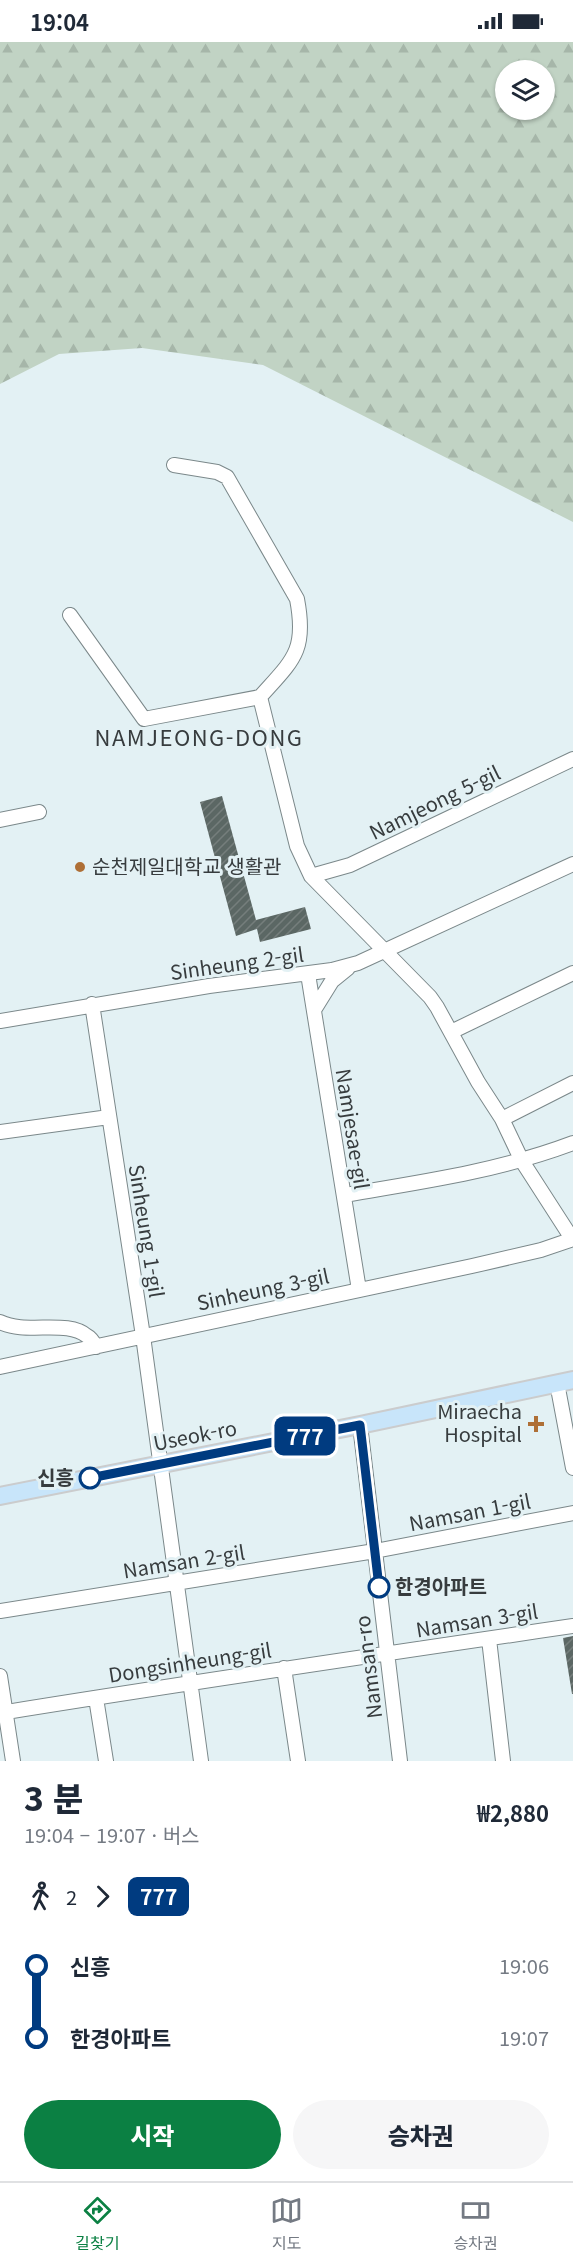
<!DOCTYPE html>
<html lang="ko">
<head>
<meta charset="utf-8">
<style>
  :root { --surface:#fff; --page:#f6f6f7; --text:#1f2937; --muted:#747a83; --line:#e0e1e3; --accent:#0b8043 }
  body { margin:0; font-family:Georgia,"Noto Sans KR",serif; background:var(--page); color:var(--text); height:100vh; display:flex; flex-direction:column; font-size:22px; white-space:nowrap }
  * { box-sizing:border-box; margin:0 }
  p { font-size:20px; color:var(--muted) }
  .icon { flex:none; width:33px; height:33px; fill:none; stroke:currentColor; stroke-width:2; stroke-linecap:round; stroke-linejoin:round }
  .map { position:relative; height:1719px; overflow:hidden }
  .side { display:flex; flex-direction:column; background:var(--surface); flex:1 }
  .side>* { flex:none }
  .badge { padding:0 12px; border-radius:9px; font-size:21px; line-height:39px }
  .fabs { position:absolute; left:495px; top:18px; display:grid; gap:12px }
  .fabs a { display:grid; place-items:center; width:60px; height:60px; border-radius:50%; background:var(--surface); box-shadow:0 2px 4px #0004; font-size:30px }
  .map>.badge { position:absolute; translate:-50% -50%; box-shadow:0 0 0 3px #fff }
  .legs { display:flex; align-items:center; gap:9px; height:66px; padding:0 24px; font-size:20px }
  .legs p { margin-inline-start:auto }
  .headline { display:flex; align-items:center; justify-content:space-between; height:102px; padding:0 24px }
  h1 { font-size:33px; font-weight:800; line-height:45px }
  .action { display:flex; gap:12px; margin-top:auto; padding:12px 24px }
  .action a { flex:1; height:69px; border-radius:36px; background:var(--accent); color:#fff; font-size:24px; font-weight:800; line-height:69px; text-align:center }
  .action a+a { background:var(--page); color:var(--text) }
  ul { padding:0 24px; list-style:none }
  li { display:flex; align-items:center; gap:21px; height:72px; font-size:22px }
  li i { display:grid; place-items:center; width:9px; height:100%; margin:0 8px; background:currentColor }
  li i::after { content:''; width:15px; height:15px; margin:-8px; border:4px solid; border-radius:50%; background:var(--surface) }
  li p { margin-inline-start:auto }
  li:first-child i { background:linear-gradient(#0000 50%,currentColor 0) }
  li:last-child i { background:linear-gradient(currentColor 50%,#0000 0) }
  .status { display:flex; justify-content:space-between; align-items:center; height:42px; padding:0 30px; background:var(--surface); direction:ltr }
  .status svg { height:16px; fill:currentColor }
  .dock { display:flex; justify-content:space-around; align-items:center; height:84px; border-top:2px solid var(--line); background:var(--surface); font-size:16px; color:var(--muted) }
  .dock a { display:grid; justify-items:center; gap:3px }
  .dock .on { color:var(--accent) }
  .map>svg:first-child { display:block }
</style>
</head>
<body>
<div class="status"><b>19:04</b><svg viewBox="0 0 49 12"><path d="M0 12V9h3v3zM5 12V6h3v6zM10 12V3h3v9zM15 12V0h3v12zM26 1h20v11H26zM47 4h2v5h-2z"/></svg></div>
<div class="map">
<svg width="573" height="1719" viewBox="0 0 573 1719">
  <defs>
    <pattern id="forest-firs" width="22" height="20" patternUnits="userSpaceOnUse" patternTransform="scale(1.5)"><rect width="22" height="20" fill="#c1d3c4"/><path d="M5 1l3.5 6h-7zM16 11l3.5 6h-7z" fill="#a6b6a9"/></pattern>
    <pattern id="building-hatch" width="6" height="6" patternUnits="userSpaceOnUse" patternTransform="scale(1.5)"><rect width="6" height="6" fill="#5b6764"/><path d="M-1 1l2-2M0 6l6-6M5 7l2-2" fill="none" stroke="#757e7c"/></pattern>
  </defs>
  <rect width="100%" height="100%" fill="#e3f1f4"/>
  <!-- forest -->
  <path fill="url(#forest-firs)" fill-rule="evenodd" d="M0 0H573V480L263 323 142 306 59 312 0 342ZM506 28H544V68H506Z"/>
  <!-- building -->
  <path fill="url(#building-hatch)" d="M222 754 256 878 305 865 311 887 260 900 257 887 236 894 200 760Z
    M573 1594V1652H572L563 1596Z"/>
  <g fill="none" stroke-linecap="round" stroke-linejoin="round">
    <defs>
      <path id="minor" d="M174 423 217 430 227 435 297 557C307 609 293 618 260 655
        M70 573 144 677 260 655 297 804 311 834 430 955 437 965 478 1040 502 1077 522 1119 569 1192 573 1194
        M0 778 39 770
        M311 834 350 823 573 717
        M308 932 359 1248
        M92 962 143 1294 201 1719
        M314 968 332 939 348 926
        M0 979 209 944 332 928 358 921 573 822
        M451 990 573 931
        M502 1077 573 1041
        M0 1090 109 1075
        M344 1153C421 1140 499 1129 573 1101
        M0 1280C26 1293 67 1277 87 1294 91 1296 94 1301 96 1305
        M0 1325 472 1224 541 1208 573 1197
        M557 1341 573 1426
        M360 1383 400 1719
        M0 1569 375 1509 573 1471
        M489 1597 503 1719
        M284 1626 298 1719
        M0 1634 13 1719
        M96 1656 106 1719
        M0 1671C191 1640 382 1612 573 1584"/>
      <path id="major" d="M0 1454 360 1383 573 1338"/>
    </defs>
    <!-- minor casing -->
    <use href="#minor" stroke="#7b888a" stroke-width="16"/>
    <!-- major casing -->
    <use href="#major" stroke="#cbcccd" stroke-width="20"/>
    <!-- minor -->
    <use href="#minor" stroke="#fff" stroke-width="14"/>
    <!-- major -->
    <use href="#major" stroke="#c8e5fa" stroke-width="16"/>
  </g>
  <g fill="none" stroke-linecap="round" stroke-linejoin="round">
    <defs>
      <path id="line-1" d="M90 1436 360 1383 379 1545"/>
    </defs>
    <!-- line-1 casing -->
    <use href="#line-1" stroke="#fff" stroke-width="14"/>
    <!-- line-1 -->
    <use href="#line-1" stroke="#003b80" stroke-width="9"/>
  </g>
  <!-- markers -->
  <g fill="#ae6f36" stroke="#e3f1f4" stroke-width="2">
    <circle cx="80" cy="825" r="6"/>
    <path d="M533 1373h6v6h6v6h-6v6h-6v-6h-6v-6h6z"/>
  </g>
  <g fill="#fff" stroke="#003b80" stroke-width="3">
    <circle cx="90" cy="1436" r="10"/>
    <circle cx="379" cy="1545" r="10"/>
  </g>
  <g text-anchor="middle" stroke-width="6" stroke-linejoin="round" paint-order="stroke">
    <!-- street labels -->
    <g font-size="20" fill="#373c3e" stroke="#e3f1f4">
      <text transform="translate(435 761) rotate(-26)" y="7">Namjeong 5-gil</text>
      <text transform="translate(237 922) rotate(-8)" y="7">Sinheung 2-gil</text>
      <text transform="translate(352 1087) rotate(81)" y="7">Namjesae-gil</text>
      <text transform="translate(146 1189) rotate(81)" y="7">Sinheung 1-gil</text>
      <text transform="translate(263 1248) rotate(-12)" y="7">Sinheung 3-gil</text>
      <text transform="translate(195 1394) rotate(-11)" y="7">Useok-ro</text>
      <text transform="translate(470 1471) rotate(-11)" y="7">Namsan 1-gil</text>
      <text transform="translate(184 1520) rotate(-9)" y="7">Namsan 2-gil</text>
      <text transform="translate(477 1579) rotate(-9)" y="7">Namsan 3-gil</text>
      <text transform="translate(190 1621) rotate(-9)" y="7">Dongsinheung-gil</text>
      <text transform="translate(369 1625) rotate(-97)" y="7">Namsan-ro</text>
    </g>
    <!-- poi labels -->
    <g font-size="20" fill="#373c3e" stroke="#e3f1f4" text-anchor="start">
      <text x="92" y="832">순천제일대학교 생활관</text>
      <text x="522" y="1377" text-anchor="end">Miraecha<tspan x="522" dy="23">Hospital</tspan></text>
    </g>
    <!-- stop labels -->
    <g font-size="20" font-weight="bold" fill="#373c3e" stroke="#e3f1f4" text-anchor="end">
      <text x="74" y="1443">신흥</text>
      <text x="395" y="1552" text-anchor="start">한경아파트</text>
    </g>
    <!-- quarter labels -->
    <g font-size="22" letter-spacing="1.5" fill="#373c3e" stroke="#e3f1f4">
      <text x="199" y="704">NAMJEONG-DONG</text>
    </g>
  </g>
</svg>
<div class="fabs">
<a><svg class="icon" aria-label="layers" viewBox="0 0 24 24"><path d="M12 4l9 5-9 5-9-5zM3 14l9 5 9-5"/></svg></a>
</div>
<b class="badge" style="left:305px;top:1394px;background:#003b80;color:#fff">777</b>
</div>
<section class="side">
<div class="headline"><div><h1>3 분</h1><p>19:04 – 19:07 · 버스</p></div><b>₩2,880</b></div>
<div class="legs"><svg class="icon" aria-label="walk" viewBox="0 0 24 24"><circle cx="13" cy="4" r="2"/><path d="M13 8l-2 6 4 7M11 14l-3 7M7 12l3-4h3l4 4"/></svg>2<svg class="icon" aria-label="forward" viewBox="0 0 24 24"><path d="M9 5l7 7-7 7"/></svg><b class="badge" style="background:#003b80;color:#fff">777</b></div>
<ul>
<li><i style="color:#003b80"></i><b>신흥</b><p>19:06</p></li>
<li><i style="color:#003b80"></i><b>한경아파트</b><p>19:07</p></li>
</ul>
<div class="action"><a>시작</a><a>승차권</a></div>
</section>
<nav class="dock">
<a class="on"><svg class="icon" aria-label="directions" viewBox="0 0 24 24"><path d="M12 3l9 9-9 9-9-9zM9 14v-3h6M13 9l2 2-2 2"/></svg>길찾기</a>
<a><svg class="icon" aria-label="map" viewBox="0 0 24 24"><path d="M3 6l6-2 6 2 6-2v14l-6 2-6-2-6 2zM9 4v14M15 6v14"/></svg>지도</a>
<a><svg class="icon" aria-label="tickets" viewBox="0 0 24 24"><path d="M3 7h18v10H3zM15 7v10"/></svg>승차권</a>
</nav>
</body>
</html>
